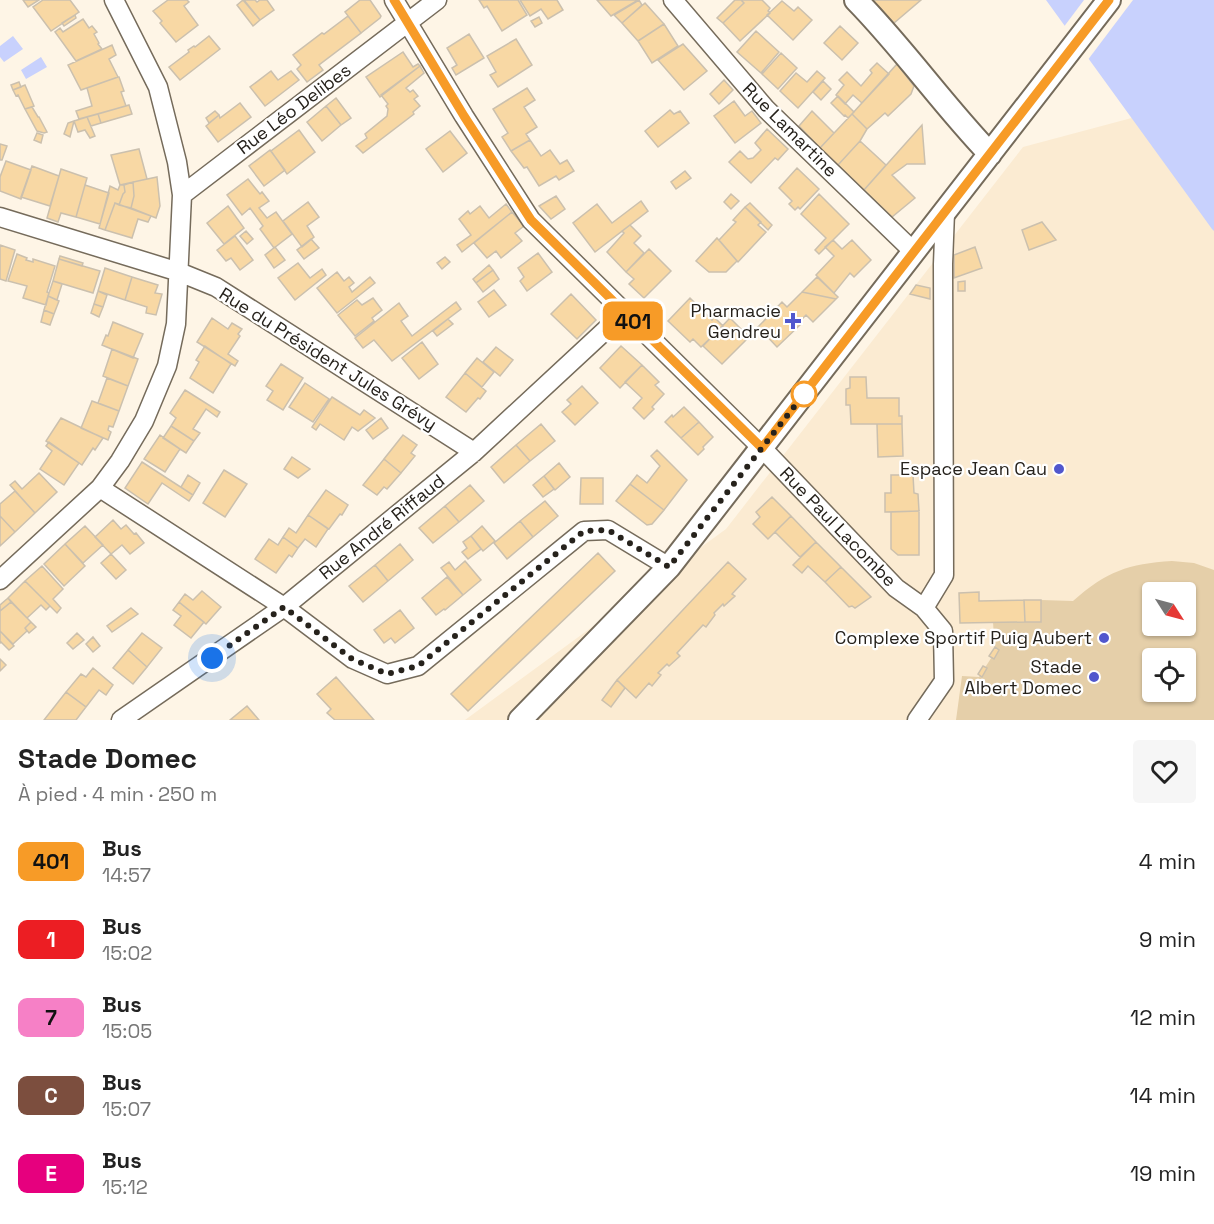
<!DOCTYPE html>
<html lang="fr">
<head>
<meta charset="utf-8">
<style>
  :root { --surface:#fff; --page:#f6f6f6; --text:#222; --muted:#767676 }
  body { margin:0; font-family:"Space Grotesk",sans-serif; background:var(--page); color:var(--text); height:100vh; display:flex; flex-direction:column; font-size:22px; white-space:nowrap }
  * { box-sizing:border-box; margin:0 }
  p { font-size:20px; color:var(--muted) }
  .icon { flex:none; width:33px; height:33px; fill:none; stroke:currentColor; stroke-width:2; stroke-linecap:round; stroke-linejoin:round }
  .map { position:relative; height:720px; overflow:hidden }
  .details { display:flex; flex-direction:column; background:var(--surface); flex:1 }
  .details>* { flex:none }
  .badge { padding:0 12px; border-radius:9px; font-size:21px; line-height:39px }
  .needle { width:39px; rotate:126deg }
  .controls { position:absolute; left:1142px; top:582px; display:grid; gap:12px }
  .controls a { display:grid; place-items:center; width:54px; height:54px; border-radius:6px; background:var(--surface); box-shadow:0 2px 4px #0004; font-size:30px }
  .you { position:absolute; width:30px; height:30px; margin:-15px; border:4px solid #fff; border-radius:50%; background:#1a73e8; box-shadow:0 0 0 9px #1a73e833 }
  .map>.badge { position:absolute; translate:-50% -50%; box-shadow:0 0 0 3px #fff }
  .round { display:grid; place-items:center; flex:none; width:63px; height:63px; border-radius:6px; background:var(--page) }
  .head { display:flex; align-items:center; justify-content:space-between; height:102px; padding:0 18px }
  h1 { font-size:28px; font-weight:800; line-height:45px }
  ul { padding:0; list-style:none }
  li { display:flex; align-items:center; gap:18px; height:78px; padding:0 18px }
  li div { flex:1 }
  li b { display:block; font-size:22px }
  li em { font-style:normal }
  li .badge { min-width:66px; font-weight:700; text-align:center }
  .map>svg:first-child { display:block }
</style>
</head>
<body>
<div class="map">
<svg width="1214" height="720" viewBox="0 0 1214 720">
  <rect width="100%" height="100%" fill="#fef5e6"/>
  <!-- built -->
  <path fill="#fbebd2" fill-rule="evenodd" d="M1214 96V720H465L726 529 1023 147ZM1152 592H1185V626H1152ZM1152 658H1185V692H1152Z"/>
  <!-- green -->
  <path fill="#e5cfa9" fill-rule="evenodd" d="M1172 561 1194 563 1214 570V720H956L962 676 979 677 995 652 993 622H1041V600L1073 601C1107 571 1128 564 1172 561ZM1152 592H1185V626H1152ZM1152 658H1185V692H1152Z"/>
  <!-- water -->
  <path fill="#c8d1fd" d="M1046 0H1214V231L1212 229Z
    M13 36 23 49 4 62 0 57V46Z
    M41 57 47 67 26 79 21 70Z"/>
  <!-- pier -->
  <path fill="#fef5e6" d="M1084 0H1133L1087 61 1063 28Z"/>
  <!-- building -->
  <path fill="#f8d8a4" stroke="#cbc0ae" stroke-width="1.5" d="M23 0H39L28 7Z
    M43 0H70L79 12 51 31 33 7Z
    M168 0H187L189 2 184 6 198 25 176 42 160 23 162 21 153 11Z
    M243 0 260 20 253 26 237 5Z
    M244 0H255L257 2 260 0H267L274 10 260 20Z
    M360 0H370L381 16 380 18 361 33 345 12Z
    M479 0H518L527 15 502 31 487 6 484 8Z
    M520 0H557L563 10 548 19 541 9 530 16Z
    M597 0H638L611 16Z
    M639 0 642 5 622 23 614 15Z
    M735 0H741L744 3 723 23 717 18Z
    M741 0H762L770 8 768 11 770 13 740 41 723 23 744 3Z
    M872 0H921L894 23Z
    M782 1 794 11 798 7 812 20 793 40 767 15Z
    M645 3 664 24 638 41 622 23Z
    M75 15 76 18 64 26 62 23Z
    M348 16 361 33 319 65 323 70 307 82 297 69 301 65 293 55 322 33 324 34Z
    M539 17 542 23 535 27 531 21Z
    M83 19 89 28 92 26 97 32 94 34 99 43 98 44 102 49 76 61 55 32 60 28 63 32Z
    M664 24 678 46 652 63 638 41Z
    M840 26 858 43 842 60 824 43Z
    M756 31 779 52 761 73 737 52Z
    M469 34 484 58 456 75 452 68 457 65 447 48Z
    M209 36 220 49 180 80 169 67 189 52 188 50 194 46 195 47Z
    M516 39 532 65 498 87 490 75 496 72 487 56Z
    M683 44 707 71 684 90 658 60Z
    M112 45 116 55 109 59 118 77 81 90 68 65Z
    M403 52 413 67 418 64 420 66 380 97 366 77Z
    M781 53 797 68 778 89 762 74Z
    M877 63 889 74 862 103 853 95 845 104 836 95 844 85 839 80 847 72 861 86 872 73 870 70Z
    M897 64 914 86 911 94 888 116 885 113 867 129 852 114Z
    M420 66 424 73 406 88 410 92 413 90 418 96 414 99 420 106 413 112 414 114 363 153 356 146 367 138 365 134 387 116 388 109 386 106 388 104 381 95Z
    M271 71 278 80 291 71 299 80 265 106 250 87Z
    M817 71 825 78 798 108 780 91 796 73 807 82Z
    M118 77H119L124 91 121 92 126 106 79 119 76 111 92 106 87 88Z
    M724 80 733 90 719 104 710 94Z
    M823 81 831 89 821 100 813 92Z
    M19 82 21 87 13 90 11 85Z
    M25 85 34 106 25 109 18 95 16 96 13 90Z
    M527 88 535 100 524 107 537 127 526 134 530 140 511 151 502 137 508 133 493 109Z
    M838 96 854 112 848 118 845 115 844 116 831 103Z
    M336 98 351 118 341 125 326 106Z
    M734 101 745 116 752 111 761 123 735 143 714 116Z
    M240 103 251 117 218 142 206 126 219 115 220 118Z
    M129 105 132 114 101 123 98 114Z
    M326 106 341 125 322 141 307 122Z
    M32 107 38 117H39L47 132 44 133 37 131 25 109Z
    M670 110 674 114 680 111 689 123 658 147 645 131Z
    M215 111 219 115 209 123 206 118Z
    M812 111 834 133 820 148 799 126Z
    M98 114 101 123 91 126 87 117Z
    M852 114 867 129 860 141 838 165 820 148Z
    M87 117 95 136 90 138 85 130 78 132 74 121Z
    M74 121 70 137 64 134 68 123Z
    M922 125 925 164H907L892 175 915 198 892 217 864 190Z
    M767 129 788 149 778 160 775 158 751 183 729 162 740 151 748 159 753 158 761 150 755 143Z
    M299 130 315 152 287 174 271 151Z
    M450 131 467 153 443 172 426 149Z
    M37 133 43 135 41 143 34 140Z
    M530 140 541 156 550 150 560 164 567 160 574 171 559 180 556 176 539 186 527 167 524 168 511 151Z
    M860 141 886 165 864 190 838 165Z
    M0 144 7 146 2 160H0Z
    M139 149 147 179 120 185 111 155Z
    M270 150 285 170 264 186 249 166Z
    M6 161 31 170 21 199 0 191V177Z
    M32 166 59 176 50 206 21 197Z
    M797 168 819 189 800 209 798 207 795 210 789 204 792 201 779 188Z
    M61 169 87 178 76 217 61 213 58 222 47 218Z
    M685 171 691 178 676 189 671 182Z
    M157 177 160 206 156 218 131 208 134 196 133 182Z
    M248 179 260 194 262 192 269 201 259 208 267 218 276 212 292 234 274 248 260 229 263 226 250 208 242 215 227 195Z
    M133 182 134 196 131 208 119 205 123 194 125 192 124 185Z
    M85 185 109 193 100 224 76 217Z
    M120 185H124L125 192 123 194 119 205 115 203 105 230 99 228 110 186 118 190Z
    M731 194 739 201 731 209 724 202Z
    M819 194 849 224 819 254 815 250 826 238 801 214Z
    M556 196 565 209 551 219 539 206Z
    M641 201 648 211 595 252 573 223 597 204 612 223Z
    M308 202 319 217 307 226 314 237 302 247 283 221Z
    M115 203 151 216 148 222 138 219 132 238 105 230Z
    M750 203 772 225 768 230 745 207Z
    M506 204 512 212 462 252 457 245 471 235 459 219 468 211 470 214 480 206 489 218Z
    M228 206 244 228 224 244 207 223Z
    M745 207 761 222 758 225 766 232 738 262 719 240 736 222 733 220Z
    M512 212 524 226 515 233 522 241 501 258 496 251 487 258 474 243Z
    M1042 222 1056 240 1029 250 1022 230Z
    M630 225 641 236 634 243 644 253 626 272 607 252 624 233 622 231Z
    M246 231 253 239 247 244 240 236Z
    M235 236 253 260 240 270 231 258 226 261 217 250Z
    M717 238 737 261 726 272H709L696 261Z
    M311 239 319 248 304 259 297 250Z
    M833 240 842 249 852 240 871 260 854 277 850 273 834 293 816 275 834 256 825 247Z
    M0 245 15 250 6 281 0 279Z
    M275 247 285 260 274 268 265 255Z
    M975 247 982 268 954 278V255Z
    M649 249 671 271 644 298 629 284 634 279 626 272Z
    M538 253 552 272 527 291 520 281 524 277 518 268Z
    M17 254 27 258 26 260 33 262V259L55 266 47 292 49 293 46 305 23 298 27 286 8 281Z
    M60 256 83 263 82 266 59 259Z
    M445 257 450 262 442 269 437 263Z
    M59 259 100 271 93 293 53 281Z
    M298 263 310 278 322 269 326 275 295 300 278 278Z
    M489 265 493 270 476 283 473 279Z
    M105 268 132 277 125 300 98 291Z
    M493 270 499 279 483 292 476 283Z
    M337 272 344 281 349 277 354 283 349 287 352 292 370 277 375 283 337 313 317 288Z
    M132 277 158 285 155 293 162 294 156 315 146 313 147 307 125 300Z
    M817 277 838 297 836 299 802 292Z
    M53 281 62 284 57 300 48 296Z
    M965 281V291H958V282Z
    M916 285 930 288V299L910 294Z
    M494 290 506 305 489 317 478 302Z
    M98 291 107 295 103 307 94 304Z
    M802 292 836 299 813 322 806 315 800 321 802 323 777 347 758 327 782 302 787 307Z
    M571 294 596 320 577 339 551 314Z
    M48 296 59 301 54 314 44 310Z
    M373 298 382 310 372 318 374 321 355 336 338 315 357 300 362 305Z
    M690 298 712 320 714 317 723 326 701 347 693 339 690 342 668 321Z
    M456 302 461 309 392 361 374 340 363 348 355 338 399 303 408 316 401 321 412 336Z
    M94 304 103 307 99 317 91 313Z
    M44 310 54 314 50 325 41 322Z
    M212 318 228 329 232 323 242 329 238 334 240 336 228 354 238 361 235 366 197 342Z
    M730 318 749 337 722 364 703 346Z
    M448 319 453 324 437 336 433 331Z
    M113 322 143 334 133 358 102 345 106 335 108 336Z
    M422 342 438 364 419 379 402 358Z
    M205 346 231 364 213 393 190 378 199 362 196 360Z
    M621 346 642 365 620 388 600 368Z
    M496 347 513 360 500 376 483 362Z
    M112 349 138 359 128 386 103 376Z
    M477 358 494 372 482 387 465 373Z
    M281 364 303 378 283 410 267 400 273 391 266 386Z
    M642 365 659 382 655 385 664 394 652 407 654 409 644 419 633 408 642 398 625 382Z
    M465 373 486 391 480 399 478 398 466 412 446 397Z
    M850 377H866L867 398H899V416H902V424H851L850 405H846V389L850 388Z
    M107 378 128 386 119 411 98 403Z
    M305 383 329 399 313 422 289 407Z
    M582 386 598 403 575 425 562 412 571 404 567 400Z
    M185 390 220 412 217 417 206 409 193 429 200 433 194 441 171 426 176 418 170 413Z
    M332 397 360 415 364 410 375 418 358 431 352 427 344 440 320 424 316 430 312 427Z
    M92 401 119 411 113 427 109 426 108 430 111 432 108 440 81 428Z
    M684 407 699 422 681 438 665 422 672 415 673 417Z
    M61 418 103 438 95 450 93 448 82 465 46 441Z
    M381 418 388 428 373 439 366 430Z
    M699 422 713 437 703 447 704 449 698 455 681 438Z
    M541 424 555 441 530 461 516 445Z
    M877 424H902L903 456 878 457Z
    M171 426 194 441 186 453 163 438Z
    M160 435 180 449 165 472 144 459Z
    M403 435 417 445 411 453 415 456 401 473 384 459Z
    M49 442 79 463 64 485 40 469 52 451 46 446Z
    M516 445 530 461 504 483 491 467Z
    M657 450 687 480 664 510 630 484 637 475 647 483 660 466 651 456Z
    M292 457 310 469 298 478 284 469Z
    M384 459 401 473 387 489 384 487 377 495 363 485Z
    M142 462 193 495 189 501 162 483 148 504 125 488Z
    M559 463 570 477 555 490 544 476Z
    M224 470 247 484 225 517 203 503Z
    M39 473 57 492 35 513 10 485 15 481 22 489Z
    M188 475 200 483 193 495 181 487Z
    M891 475H913L914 493 918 494 919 511 885 512V493H891Z
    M544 476 554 489 543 497 533 485Z
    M581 478H603V504H580Z
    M630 484 664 510 652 524 647 525 616 501Z
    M470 485 484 501 459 522 445 506Z
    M326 490 348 505 342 515 340 514 329 529 308 515Z
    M15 491 35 513 15 532 0 516V504Z
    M772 497 791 516 768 539 753 524 760 517 756 512Z
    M545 501 558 516 533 537 520 521Z
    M445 506 459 522 433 543 419 528Z
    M919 511V555H898L891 549V512Z
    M308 515 328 529 316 547 305 539 298 548 283 537 289 528 296 533Z
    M0 516 15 532 0 546Z
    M791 516 816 542 800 557 775 532Z
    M113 520 121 529 126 525 134 534 136 533 144 543 130 554 122 545 111 554 95 537Z
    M520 521 533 537 507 559 494 543Z
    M85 526 103 545 83 563 65 544Z
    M482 526 495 541 483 551 471 536Z
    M471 536 481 549 468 559 462 552 467 548 463 542Z
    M283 537 298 548 292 557 289 555 276 573 255 559 269 539 278 545Z
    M816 542 841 567 825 582 808 566 802 573 793 565Z
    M65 544 85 566 64 586 44 564Z
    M400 544 413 560 388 581 375 565Z
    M598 553 615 571 468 711 451 694Z
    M111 554 126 570 116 579 101 563Z
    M465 561 481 580 463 595 441 568 449 562 455 570Z
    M728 562 746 579 732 594 735 596 724 606 723 604 714 613 715 615 706 627 703 625 677 653 680 656 669 666 667 664 658 673 661 675 652 686 649 683 636 698 617 680Z
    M375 565 388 581 363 602 349 586Z
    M42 566 63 589 53 599 61 608 57 613 25 581Z
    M841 567 871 597 855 608 852 606 849 607 825 582Z
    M447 577 463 595 445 610 444 609 436 615 422 598Z
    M25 581 50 606 46 610 41 605 27 618 8 598Z
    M202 591 221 607 206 624 179 602 185 594 193 600Z
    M979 592V601L1024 600 1025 622 960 623 959 593Z
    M8 598 11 602 0 611V605Z
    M1024 600H1041V622H1025Z
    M11 602 31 622 25 628 27 631 13 644 0 631V611Z
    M179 602 204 622 191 638 174 625 181 616 173 610Z
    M131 608 138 614 112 632 107 626Z
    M400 610 414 628 395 643 391 638 384 643 374 630Z
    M31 622 36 627 29 633 25 628Z
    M0 631 14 646 9 650 1 642 0 643Z
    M77 633 84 640 73 649 67 643Z
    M142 633 162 648 147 667 128 650Z
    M93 637 100 646 93 652 86 644Z
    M995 647 999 650 994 659 989 656Z
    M128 650 147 667 133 684 113 668Z
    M0 659 6 665 0 671Z
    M983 666 987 668 982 677 978 674Z
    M93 668 113 685 106 695 99 690 86 707 66 692 81 674 86 677Z
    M336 677 374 720H335L327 713 331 709 317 694Z
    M617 680 625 688 611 707 602 700Z
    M66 692 86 707 76 720H44Z
    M247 706 259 720H230Z"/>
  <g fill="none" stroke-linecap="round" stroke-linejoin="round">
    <defs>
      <path id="minor" d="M394 0 464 116 531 220 762 448 896 588 924 608
        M673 0 766 109 914 252
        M182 195 437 0
        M0 217 179 272 216 287 474 452
        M100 488 284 607 353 659 387 674 418 666 584 531 608 530 669 567
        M0 580 100 488 120 461 144 421 167 366 176 324 182 195 177 162 158 87 114 0
        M121 720 284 607 474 452 625 312
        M917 720 944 681 943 631 924 608 944 575 943 264 945 212"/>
      <path id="tertiary" d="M856 0C904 49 943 105 990 154
        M520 720 669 567 1109 0"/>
    </defs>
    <!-- minor casing -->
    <use href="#minor" stroke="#756b5b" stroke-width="21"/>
    <!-- tertiary casing -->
    <use href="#tertiary" stroke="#756b5b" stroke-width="26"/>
    <!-- minor -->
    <use href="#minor" stroke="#fff" stroke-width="18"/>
    <!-- tertiary -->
    <use href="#tertiary" stroke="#fff" stroke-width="22"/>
  </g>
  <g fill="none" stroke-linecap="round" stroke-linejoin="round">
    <defs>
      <path id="line" d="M394 0 464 116 531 220 762 448 1109 0"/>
    </defs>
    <!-- line casing -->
    <use href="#line" stroke="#fff" stroke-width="14"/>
    <!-- line -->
    <use href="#line" stroke="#f79b27" stroke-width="9"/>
    <!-- walk -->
    <path stroke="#26221c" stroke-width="6" stroke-dasharray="0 10.8" d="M212 658 284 607 352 659 387 674 418 666 584 531 608 530 669 567 804 394"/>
  </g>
  <!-- markers -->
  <g fill="#5157cd" stroke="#fff" stroke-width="2">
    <path d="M790 312h6v6h6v6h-6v6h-6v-6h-6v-6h6z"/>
    <circle cx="1059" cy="469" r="6"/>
    <circle cx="1104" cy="638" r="6"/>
    <circle cx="1094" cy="677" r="6"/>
  </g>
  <circle fill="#fff" stroke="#f79b27" stroke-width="3" cx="804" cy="394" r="12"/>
  <g text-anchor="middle" stroke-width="4.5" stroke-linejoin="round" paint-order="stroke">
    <!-- street labels -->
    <g font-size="18" fill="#26221c" stroke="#fff">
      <text transform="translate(294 109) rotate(-37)" y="6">Rue Léo Delibes</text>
      <text transform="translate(790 130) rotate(45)" y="6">Rue Lamartine</text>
      <text transform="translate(328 359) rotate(32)" y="6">Rue du Président Jules Grévy</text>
      <text transform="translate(382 527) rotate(-39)" y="6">Rue André Riffaud</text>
      <text transform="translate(838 527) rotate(46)" y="6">Rue Paul Lacombe</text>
    </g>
    <!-- poi labels -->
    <g font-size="18" fill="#26221c" stroke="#fff" text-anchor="end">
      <text x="781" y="317">Pharmacie<tspan x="781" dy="21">Gendreu</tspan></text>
      <text x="1047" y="475">Espace Jean Cau</text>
      <text x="1092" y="644">Complexe Sportif Puig Aubert</text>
      <text x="1082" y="673">Stade<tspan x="1082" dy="21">Albert Domec</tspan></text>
    </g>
  </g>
</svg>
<div class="controls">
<a><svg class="needle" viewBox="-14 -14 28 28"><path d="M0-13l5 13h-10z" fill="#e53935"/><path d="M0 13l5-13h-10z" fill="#767676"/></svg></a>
<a><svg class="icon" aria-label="locate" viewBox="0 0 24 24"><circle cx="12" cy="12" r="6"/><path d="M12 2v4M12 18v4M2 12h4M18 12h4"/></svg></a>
</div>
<div class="you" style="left:212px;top:658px"></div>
<b class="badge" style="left:633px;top:321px;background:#f79b27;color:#111">401</b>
</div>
<section class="details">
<div class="head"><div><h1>Stade Domec</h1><p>À pied · 4 min · 250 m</p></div><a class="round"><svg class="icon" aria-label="heart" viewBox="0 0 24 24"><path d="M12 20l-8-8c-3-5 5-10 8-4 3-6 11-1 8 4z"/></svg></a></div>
<ul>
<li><span class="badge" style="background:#f79b27;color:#111">401</span><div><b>Bus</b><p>14:57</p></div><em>4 min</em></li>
<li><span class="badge" style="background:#ec1e23;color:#fff">1</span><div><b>Bus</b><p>15:02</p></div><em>9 min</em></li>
<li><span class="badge" style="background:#f680c6;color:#111">7</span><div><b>Bus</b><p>15:05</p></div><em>12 min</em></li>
<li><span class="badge" style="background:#7c4e3e;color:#fff">C</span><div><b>Bus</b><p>15:07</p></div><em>14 min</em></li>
<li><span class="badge" style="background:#e6007e;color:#fff">E</span><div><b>Bus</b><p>15:12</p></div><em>19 min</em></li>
</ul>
</section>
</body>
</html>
